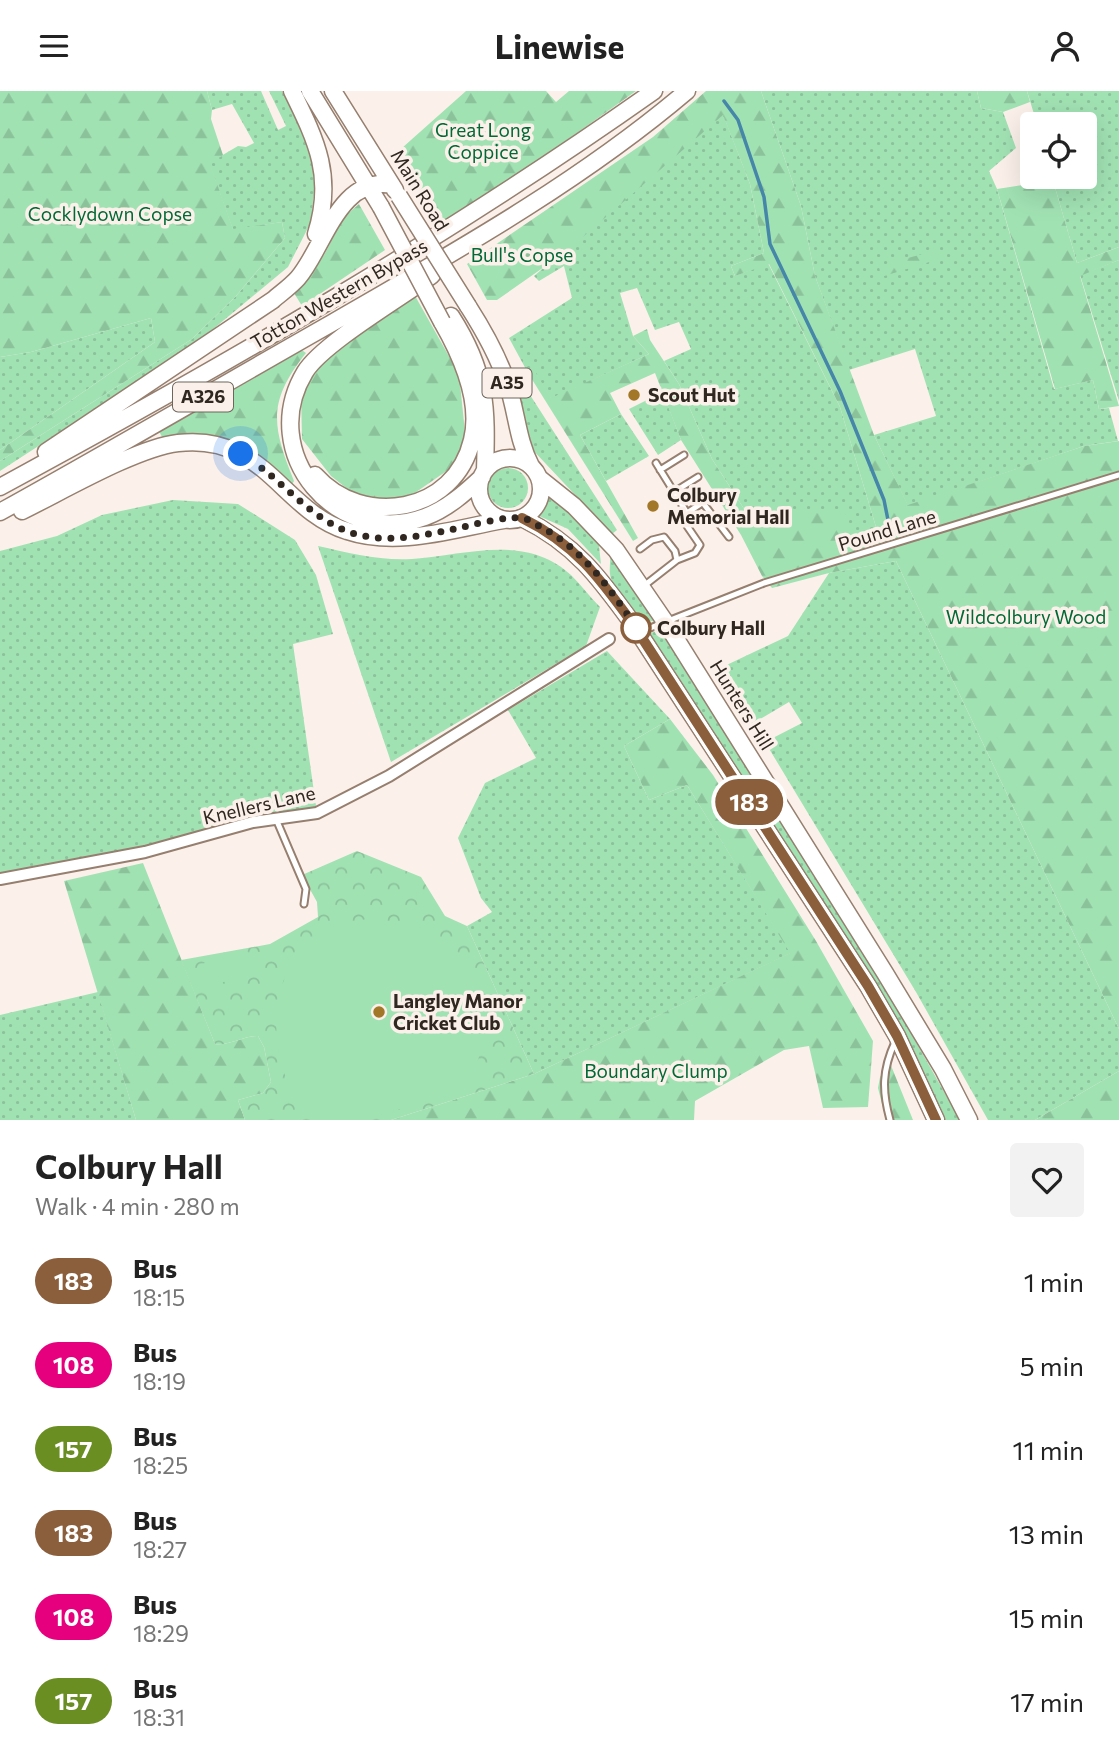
<!DOCTYPE html>
<html lang="en">
<head>
<meta charset="utf-8">
<style>
  :root { --surface:#fff; --page:#f2f2f2; --text:#222; --muted:#767676 }
  body { margin:0; font-family:Commissioner,sans-serif; background:var(--page); color:var(--text); height:100vh; display:flex; flex-direction:column; font-size:26px; white-space:nowrap }
  * { box-sizing:border-box; margin:0 }
  p { font-size:23px; color:var(--muted) }
  .icon { flex:none; width:38px; height:38px; fill:none; stroke:currentColor; stroke-width:2; stroke-linecap:round; stroke-linejoin:round }
  .map { position:relative; height:1029px; overflow:hidden }
  .side { display:flex; flex-direction:column; background:var(--surface); flex:1 }
  .side>* { flex:none }
  .badge { padding:0 14px; border-radius:23px; font-size:24px; line-height:46px }
  .tools { position:absolute; left:1020px; top:21px; display:grid; gap:14px }
  .tools a { display:grid; place-items:center; width:77px; height:77px; border-radius:7px; background:var(--surface); box-shadow:0 7px 28px #0002; font-size:35px }
  .you { position:absolute; width:35px; height:35px; margin:-18px; border:5px solid #fff; border-radius:50%; background:#1a73e8; box-shadow:0 0 0 10px #1a73e833 }
  .map>.badge { position:absolute; translate:-50% -50%; box-shadow:0 0 0 4px #fff }
  .round { display:grid; place-items:center; flex:none; width:74px; height:74px; border-radius:7px; background:var(--page) }
  .headline { display:flex; align-items:center; justify-content:space-between; height:119px; padding:0 35px }
  h1 { font-size:33px; font-weight:700; line-height:52px }
  ul { padding:0; list-style:none }
  li { display:flex; align-items:center; gap:21px; height:84px; padding:0 35px }
  li div { flex:1 }
  li b { display:block; font-size:26px }
  li em { font-style:normal }
  li .badge { min-width:77px; font-weight:700; text-align:center }
  header { display:flex; justify-content:space-between; align-items:center; height:91px; padding:0 35px; background:var(--surface); font-size:32px; font-weight:700 }
  .map>svg:first-child { display:block }
</style>
</head>
<body>
<header><svg class="icon" aria-label="menu" viewBox="0 0 24 24"><path d="M4 6h16M4 12h16M4 18h16"/></svg>Linewise<svg class="icon" aria-label="person" viewBox="0 0 24 24"><circle cx="12" cy="8" r="4"/><path d="M4 21q1-7 8-7t8 7"/></svg></header>
<div class="map">
<svg width="1119" height="1029" viewBox="0 0 1119 1029">
  <defs>
    <pattern id="grass-dots" width="8" height="8" patternUnits="userSpaceOnUse" patternTransform="scale(1.75)"><rect width="8" height="8" fill="#a1e2b3"/><path d="M2 2h.1M6 6h.1" fill="none" stroke="#8bc29a" stroke-width="1.8" stroke-linecap="round"/></pattern>
    <pattern id="forest-firs" width="22" height="20" patternUnits="userSpaceOnUse" patternTransform="scale(1.75)"><rect width="22" height="20" fill="#a1e2b3"/><path d="M5 1l3.5 6h-7zM16 11l3.5 6h-7z" fill="#8bc29a"/></pattern>
    <pattern id="park-crowns" width="20" height="18" patternUnits="userSpaceOnUse" patternTransform="scale(1.75)"><rect width="20" height="18" fill="#a1e2b3"/><path d="M2 6a3 3 0 1 1 6 0M12 15a3 3 0 1 1 6 0" fill="none" stroke="#8bc29a"/></pattern>
  </defs>
  <rect width="100%" height="100%" fill="#fbf1ea"/>
  <!-- grass -->
  <path fill="url(#grass-dots)" d="M207 0H261L278 39 286 35 269 0H282L311 60 315 91 311 131 288 176 194 254 0 380V370L192 248 236 205 285 147 282 131 233 139 209 72 238 55 246 56 254 52 232 13 212 19Z
    M761 0H977L981 17 1003 21 1016 57 989 80 997 98 1054 298 1093 289 1099 318 1109 317 1118 350 1084 355 908 415 874 344 936 325 915 258 849 279 815 185 801 115Z
    M1027 0H1119V156L1077 172 1052 86H1085V33H1037Z
    M723 23 750 93 764 162 731 175 735 185 768 172 840 316 879 446 856 453 755 435 712 368 679 293 664 270 691 258 679 231 655 239 637 197 620 202 633 245 649 263 551 308 534 280 528 282 509 247 572 207 564 175 539 190 534 185Z
    M1119 169V310L1080 184Z
    M151 227 155 251 0 359V266L31 261Z
    M523 293 617 439 612 443 529 355 515 296Z
    M663 301 681 349 658 364 629 318Z
    M621 323 649 365 606 390 580 344Z
    M488 397a20 20 0 1 1 40 0a20 20 0 1 1-40 0Z
    M551 401 602 451 599 455 601 473 568 438 539 425Z
    M173 409 238 413 295 449 316 484 333 543 293 553 317 722 253 731 145 761 0 788V460L57 445 102 424Z
    M318 455C349 462 380 470 412 468 466 464 526 442 571 484 581 494 590 506 600 516L586 555 391 671Z
    M610 461 657 530C641 535 611 496 610 483 609 476 611 468 610 461Z
    M896 470 1119 938V980L1035 1029H988L916 901 765 651 802 632 789 611 752 633 716 579 788 545 829 482Z
    M664 539 886 898 960 1029H944L905 942 649 542Z
    M607 560 670 628 624 655 649 709 687 694 791 862 534 983 467 835 492 821 481 807 458 747 485 692 536 667 508 619Z
    M98 901 136 1029H0V924Z"/>
  <!-- forest -->
  <path fill="url(#forest-firs)" d="M0 0H207L212 19 211 28 223 64 210 73 233 138 282 131 285 147 236 205 192 248 0 370V359L155 251 151 227 31 261 0 266Z
    M466 0H546L556 11 569 0H636L498 98 439 132 393 65Z
    M706 0H761L801 115 815 185 874 344 908 414 1084 355 1119 350V938L896 470 829 482 772 497 762 485 741 444 681 349 655 282 610 302 621 323 580 344 638 447 633 450 528 282 534 279 551 307 649 263 633 245 647 238 650 249 679 293 712 368 755 435 775 422 844 420 856 453 879 446 840 316 769 173 735 185 731 175 764 162 750 93 723 24 567 160 497 209H487L467 173 653 46Z
    M977 0H1027L1030 11 1003 21 981 17Z
    M1032 64V86H1052L1077 172 1119 156V169L1080 185 1119 315 1099 318 1093 289 1055 298 997 98 1029 93 1028 66Z
    M359 113 385 159 302 215 294 202 324 164 344 126Z
    M937 159 939 168 881 186 879 175Z
    M414 203 459 283 465 341 459 364 448 379 409 406 392 409 354 403 331 385 302 348 301 304 322 271 351 246Z
    M299 257 306 262C267 311 272 335 294 390L291 395 258 365 163 348 159 340Z
    M670 628 713 684 816 850 873 950 868 1016 823 1017 809 955 784 959 695 1010 694 1029H391L534 983 790 862 687 694 649 709 624 655Z
    M143 772 215 953C229 955 243 945 258 945L264 956 271 991 263 1002 238 1009 245 1029H136L64 790Z
    M890 972 913 1029H886L878 997 880 986Z
    M1119 980V1029H1035Z"/>
  <!-- park -->
  <path fill="url(#park-crowns)" d="M357 760 421 786 445 825 467 835 534 983 391 1029H245L238 1009 263 1002 271 991 264 956 258 945C243 945 229 955 215 953L181 869 270 853 318 826 317 811 302 784Z"/>
  <!-- pitch -->
  <path fill="#a1e2b3" d="M366 828 421 835 467 868 476 890 485 943 476 977 463 1000 362 1029H313C276 990 267 932 286 883 288 877 290 867 294 863 310 841 342 835 366 828Z
    M260 861 265 882 205 895 200 873Z"/>
  <g fill="none" stroke-linecap="round" stroke-linejoin="round">
    <!-- stream -->
    <path stroke="#4686a8" stroke-width="3.5" d="M724 10 738 29 764 106 770 153 840 300 884 409 889 434"/>
    <defs>
      <path id="lane" d="M656 372 687 422V435L700 454 695 462 677 469
        M660 379 684 364
        M674 401 698 386
        M703 412 729 446
        M687 422 711 406
        M640 458 652 449 664 446 675 460 677 469 645 494
        M640 541 764 492 1119 384
        M276 728 306 798 304 813
        M890 1029C882 1000 882 979 895 951"/>
      <path id="street" d="M0 788 145 761 253 731 317 722 389 685 609 548"/>
      <path id="primary" d="M292 0C317 51 334 86 316 143
        M310 0 381 116
        M333 0 395 99
        M432 184C402 206 322 253 305 281 256 362 337 458 425 426 447 418 465 402 482 386
        M468 215C484 240 498 265 507 292 517 321 517 348 531 375
        M451 225C487 281 487 315 485 380
        M46 361 273 209C281 202 291 195 298 187 324 157 339 84 392 94
        M479 398a31 31 0 1 1 62 0a31 31 0 1 1-62 0Z
        M315 384C363 438 455 422 472 349 482 309 461 264 442 231
        M539 387 574 415 616 459 666 532 885 882 943 978 969 1029
        M0 396C224 275 446 147 654 0
        M22 420C63 400 136 357 178 352 265 342 282 420 347 440 398 457 452 438 504 429
        M0 421C112 359 221 295 332 232 453 162 580 91 687 0
        M522 427C575 453 599 486 633 533L868 895 897 945 936 1029"/>
    </defs>
    <!-- lane casing -->
    <use href="#lane" stroke="#967f6f" stroke-width="9"/>
    <!-- street casing -->
    <use href="#street" stroke="#967f6f" stroke-width="14"/>
    <!-- primary casing -->
    <use href="#primary" stroke="#967f6f" stroke-width="19"/>
    <!-- lane -->
    <use href="#lane" stroke="#fff" stroke-width="5"/>
    <!-- street -->
    <use href="#street" stroke="#fff" stroke-width="10"/>
    <!-- primary -->
    <use href="#primary" stroke="#fff" stroke-width="16"/>
    <defs>
      <path id="primary-bridge" d="M399 105 468 215
        M381 116 442 231"/>
    </defs>
    <!-- primary-bridge casing -->
    <use href="#primary-bridge" stroke="#967f6f" stroke-width="19" stroke-linecap="butt"/>
    <!-- primary-bridge -->
    <use href="#primary-bridge" stroke="#fff" stroke-width="16"/>
  </g>
  <g fill="none" stroke-linecap="round" stroke-linejoin="round">
    <defs>
      <path id="line" d="M522 427C575 453 599 486 633 533L868 895 897 945 936 1029"/>
    </defs>
    <!-- line casing -->
    <use href="#line" stroke="#fff" stroke-width="16"/>
    <!-- line -->
    <use href="#line" stroke="#8b5e3c" stroke-width="10"/>
    <!-- walk -->
    <path stroke="#302720" stroke-width="7" stroke-dasharray="0 12.6" d="M241 363C285 388 312 435 364 445 394 451 425 444 454 438 472 434 506 425 522 427 527 427 533 432 537 434 582 456 612 500 639 541L636 537"/>
  </g>
  <!-- markers -->
  <g fill="#a27727" stroke="#fbf1ea" stroke-width="2.5">
    <circle cx="634" cy="304" r="7"/>
    <circle cx="653" cy="415" r="7"/>
    <circle cx="379" cy="921" r="7"/>
  </g>
  <circle fill="#fff" stroke="#8b5e3c" stroke-width="3.5" cx="636" cy="537" r="14"/>
  <g text-anchor="middle" stroke-width="7" stroke-linejoin="round" paint-order="stroke">
    <!-- shield labels -->
    <g fill="#fbf1ea" stroke="#6d645d" stroke-width="2">
      <rect x="482.5" y="277.5" width="49" height="29" rx="5"/>
      <rect x="173" y="291.5" width="60" height="29" rx="5"/>
    </g>
    <g font-size="18" font-weight="bold" fill="#302720">
      <text x="507" y="298">A35</text>
      <text x="203" y="312">A326</text>
    </g>
    <!-- park labels -->
    <g font-size="19" fill="#016935" stroke="#fbf1ea">
      <text x="483" y="46">Great Long<tspan x="483" dy="22">Coppice</tspan></text>
      <text x="110" y="130">Cocklydown Copse</text>
      <text x="522" y="171">Bull's Copse</text>
      <text x="1026" y="533">Wildcolbury Wood</text>
      <text x="656" y="987">Boundary Clump</text>
    </g>
    <!-- street labels -->
    <g font-size="19" fill="#302720" stroke="#fbf1ea">
      <text transform="translate(420 99) rotate(58)" y="7">Main Road</text>
      <text transform="translate(339 203) rotate(-30)" y="7">Totton Western Bypass</text>
      <text transform="translate(887 439) rotate(-17)" y="7">Pound Lane</text>
      <text transform="translate(742 614) rotate(58)" y="7">Hunters Hill</text>
      <text transform="translate(259 714) rotate(-13)" y="7">Knellers Lane</text>
    </g>
    <!-- poi labels -->
    <g font-size="19" font-weight="bold" fill="#302720" stroke="#fbf1ea" text-anchor="start">
      <text x="648" y="311">Scout Hut</text>
      <text x="667" y="411">Colbury<tspan x="667" dy="22">Memorial Hall</tspan></text>
      <text x="393" y="917">Langley Manor<tspan x="393" dy="22">Cricket Club</tspan></text>
    </g>
    <!-- stop labels -->
    <g font-size="19" font-weight="bold" fill="#302720" stroke="#fbf1ea" text-anchor="start">
      <text x="657" y="544">Colbury Hall</text>
    </g>
  </g>
</svg>
<div class="tools">
<a><svg class="icon" aria-label="locate" viewBox="0 0 24 24"><circle cx="12" cy="12" r="6"/><path d="M12 2v4M12 18v4M2 12h4M18 12h4"/></svg></a>
</div>
<div class="you" style="left:241px;top:363px"></div>
<b class="badge" style="left:749px;top:711px;background:#8b5e3c;color:#fff">183</b>
</div>
<section class="side">
<div class="headline"><div><h1>Colbury Hall</h1><p>Walk · 4 min · 280 m</p></div><a class="round"><svg class="icon" aria-label="heart" viewBox="0 0 24 24"><path d="M12 20l-8-8c-3-5 5-10 8-4 3-6 11-1 8 4z"/></svg></a></div>
<ul>
<li><span class="badge" style="background:#8b5e3c;color:#fff">183</span><div><b>Bus</b><p>18:15</p></div><em>1 min</em></li>
<li><span class="badge" style="background:#e6007e;color:#fff">108</span><div><b>Bus</b><p>18:19</p></div><em>5 min</em></li>
<li><span class="badge" style="background:#6b8e23;color:#fff">157</span><div><b>Bus</b><p>18:25</p></div><em>11 min</em></li>
<li><span class="badge" style="background:#8b5e3c;color:#fff">183</span><div><b>Bus</b><p>18:27</p></div><em>13 min</em></li>
<li><span class="badge" style="background:#e6007e;color:#fff">108</span><div><b>Bus</b><p>18:29</p></div><em>15 min</em></li>
<li><span class="badge" style="background:#6b8e23;color:#fff">157</span><div><b>Bus</b><p>18:31</p></div><em>17 min</em></li>
</ul>
</section>
</body>
</html>
